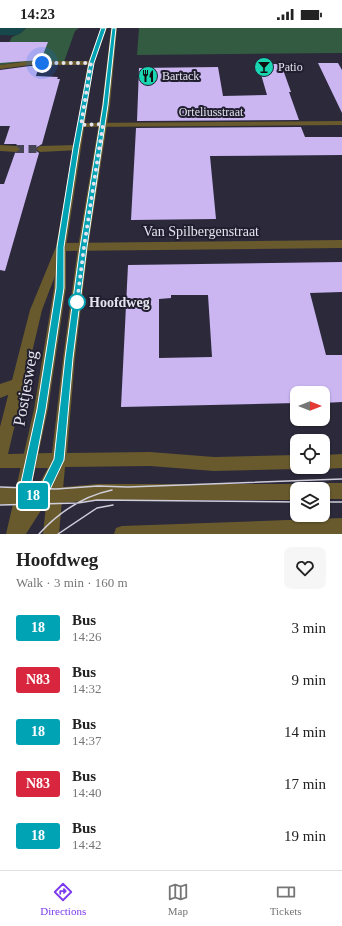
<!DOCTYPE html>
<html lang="en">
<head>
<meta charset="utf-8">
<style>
  :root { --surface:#fff; --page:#f6f6f6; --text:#222; --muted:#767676; --line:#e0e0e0; --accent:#7c3aed }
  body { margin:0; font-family:"Times New Roman",serif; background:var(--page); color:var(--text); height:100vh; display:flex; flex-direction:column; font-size:15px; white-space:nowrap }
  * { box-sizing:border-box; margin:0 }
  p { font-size:13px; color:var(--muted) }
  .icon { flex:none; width:22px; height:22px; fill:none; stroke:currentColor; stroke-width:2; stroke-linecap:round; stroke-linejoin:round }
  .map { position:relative; height:506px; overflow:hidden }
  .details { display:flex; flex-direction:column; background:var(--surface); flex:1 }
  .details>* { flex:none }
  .badge { padding:0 8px; border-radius:3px; font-size:14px; line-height:26px }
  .needle { width:26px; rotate:90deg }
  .buttons { position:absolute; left:290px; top:358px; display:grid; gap:8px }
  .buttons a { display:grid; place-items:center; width:40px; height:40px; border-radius:8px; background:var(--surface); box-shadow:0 1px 3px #0004; font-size:20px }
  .you { position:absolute; width:20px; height:20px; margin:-10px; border:3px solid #fff; border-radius:50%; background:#1a73e8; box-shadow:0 0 0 6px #1a73e833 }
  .map>.badge { position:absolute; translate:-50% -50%; box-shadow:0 0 0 2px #fff }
  .round { display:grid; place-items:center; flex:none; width:42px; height:42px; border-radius:8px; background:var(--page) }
  .head { display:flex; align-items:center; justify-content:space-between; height:68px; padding:0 16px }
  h1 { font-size:19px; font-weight:600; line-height:30px }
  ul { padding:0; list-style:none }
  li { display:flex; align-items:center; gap:12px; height:52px; padding:0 16px }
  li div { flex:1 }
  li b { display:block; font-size:15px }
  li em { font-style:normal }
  li .badge { min-width:44px; font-weight:700; text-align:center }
  .status { display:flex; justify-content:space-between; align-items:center; height:28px; padding:0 20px; background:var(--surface); direction:ltr }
  .status svg { height:11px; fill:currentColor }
  .menu { display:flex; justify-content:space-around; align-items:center; height:56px; border-top:1px solid var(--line); background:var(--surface); font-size:11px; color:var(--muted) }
  .menu a { display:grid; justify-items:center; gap:2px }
  .menu .current { color:var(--accent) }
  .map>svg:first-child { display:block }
</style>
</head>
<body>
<div class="status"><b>14:23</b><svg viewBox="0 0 49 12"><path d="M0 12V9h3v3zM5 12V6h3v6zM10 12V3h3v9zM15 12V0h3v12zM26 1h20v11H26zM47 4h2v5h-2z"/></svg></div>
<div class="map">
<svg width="342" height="506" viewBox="0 0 342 506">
  <rect width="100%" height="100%" fill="#2b293a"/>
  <!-- green -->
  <path fill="#335b41" d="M26 0H79L75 3 64 34H20L0 37V20H6L12 9 21 5Z
    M139 0H342V25L137 27Z"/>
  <!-- water -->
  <path fill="#16474a" d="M0 0H25C20 10 10 7 0 7Z"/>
  <!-- building -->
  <path fill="#cbb6f2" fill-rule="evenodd" d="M0 14H48L41 32 0 35Z
    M318 35H338L342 42V85Z
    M258 36H281L291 64H289L299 92 137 93 139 40 218 39 223 68 267 67Z
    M30 38H39L36 48 58 49 57 51H60L42 116 34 121 39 125 5 243 0 242V156H4L15 125 22 121 16 116H4L10 98H0V42Z
    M301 99 305 109H342V127L210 128 216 191 131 192 136 100Z
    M342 234V264L310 265 326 327H342V374L323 375V365H297V375L121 379 128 237ZM171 267H208L212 329 159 330V271L171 270Z"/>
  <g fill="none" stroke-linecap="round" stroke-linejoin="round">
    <!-- pedestrian-tunnel -->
    <path stroke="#474555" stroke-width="8" stroke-dasharray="8 4.5" stroke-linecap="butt" d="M16 121H40"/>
    <!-- service -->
    <path fill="#685a2d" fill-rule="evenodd" d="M30 33H91L94 35 91 37H30L0 41V37Z
      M61 216 65 217 66 220V260L48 381 31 460H37L50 436 55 434 60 436 62 441 53 460 98 456H297L302 459 303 461H297V472H98L45 476 26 506H6L13 476H0V460H16L34 381 54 260 56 220 57 217Z
      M18 350 23 351 25 356 23 361 0 370V356Z
      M323 455H342V471H323V461H316L318 458Z"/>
    <!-- pedestrian -->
    <path fill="#685a2d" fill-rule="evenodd" d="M0 117 16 118 20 121 16 124 0 123Z
      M76 117 79 118 80 120 79 122 40 124 36 121 40 118Z"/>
    <!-- minor -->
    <path fill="#685a2d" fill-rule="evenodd" d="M342 93V97L81 99 77 97 81 95Z
      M342 212V220L61 223 57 222 56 219 57 216 61 215Z"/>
    <!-- tertiary -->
    <path fill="#685a2d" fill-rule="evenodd" d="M101 0H107L94 35 66 219 42 282 8 426 52 425 63 330 78 219 102 77 111 0H117L110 77 88 219 75 330 67 425 150 424 214 429 297 427V439H302L297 441 214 443 150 438 65 439 59 506H43L50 440H0V399L30 282 56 219 88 35Z
      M342 426V440L323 441 318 439H323V427Z
      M342 490V506H114L116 500 122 498Z"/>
    <!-- tram -->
    <path stroke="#cfceda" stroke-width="1.5" d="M0 459 56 461 98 458 128 459 342 451
      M323 474H342
      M0 477 78 475 97 472 297 474
      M39 506C59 484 83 468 112 462
      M58 506 97 480 113 477"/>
  </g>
  <!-- line -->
  <path fill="#00a3b4" stroke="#fff" d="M101 0H106L94 35 79 120 64 219V260L46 381 30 463H38L54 431 65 330 80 219 103 77 112 0H116L108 77 87 219 73 330 64 432 45 472C38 475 27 474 20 472L18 468 37 381 56 260 57 219 73 120 89 35Z"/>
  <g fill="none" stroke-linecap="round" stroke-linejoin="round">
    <!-- walk -->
    <path stroke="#e4e3ee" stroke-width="4" stroke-dasharray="0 7.2" d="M42 35H91L81 97 103 96 84 219 77 274"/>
  </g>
  <!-- icons -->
  <defs>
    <symbol id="bar-disc" viewBox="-11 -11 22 22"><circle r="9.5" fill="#19d5b2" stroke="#211f2f"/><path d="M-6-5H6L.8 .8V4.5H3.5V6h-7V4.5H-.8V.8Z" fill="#111"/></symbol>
    <symbol id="restaurant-disc" viewBox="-11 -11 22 22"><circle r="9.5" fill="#19d5b2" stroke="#211f2f"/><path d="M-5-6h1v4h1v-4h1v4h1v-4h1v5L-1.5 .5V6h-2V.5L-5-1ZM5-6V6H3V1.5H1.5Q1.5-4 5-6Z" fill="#111"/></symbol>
  </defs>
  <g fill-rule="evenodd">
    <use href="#bar-disc" x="253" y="28" width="22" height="22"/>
    <use href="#restaurant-disc" x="137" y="37" width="22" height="22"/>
  </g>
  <!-- markers -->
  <circle fill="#fff" stroke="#00a3b4" stroke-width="2" cx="77" cy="274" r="8"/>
  <g text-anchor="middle" stroke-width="4" stroke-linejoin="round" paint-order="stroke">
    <!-- far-poi labels -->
    <g font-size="12" fill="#e4e3ee" stroke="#211f2f" text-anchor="start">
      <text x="278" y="43">Patio</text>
      <text x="162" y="52">Bartack</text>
    </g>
    <!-- far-street labels -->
    <g font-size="12" fill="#e4e3ee" stroke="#211f2f">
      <text x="211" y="88">Orteliusstraat</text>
    </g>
    <!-- street labels -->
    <g font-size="14" fill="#e4e3ee" stroke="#211f2f">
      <text x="201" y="208">Van Spilbergenstraat</text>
    </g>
    <!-- stop labels -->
    <g font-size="14" font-weight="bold" fill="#e4e3ee" stroke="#211f2f" text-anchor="start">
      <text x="89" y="279">Hoofdweg</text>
    </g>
    <!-- near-street labels -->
    <g font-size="17" fill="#e4e3ee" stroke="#211f2f">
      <text transform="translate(25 360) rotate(-80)" y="6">Postjesweg</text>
    </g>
  </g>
</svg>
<div class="buttons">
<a><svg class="needle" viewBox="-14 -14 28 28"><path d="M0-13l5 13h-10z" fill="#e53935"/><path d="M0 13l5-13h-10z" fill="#767676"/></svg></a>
<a><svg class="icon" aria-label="locate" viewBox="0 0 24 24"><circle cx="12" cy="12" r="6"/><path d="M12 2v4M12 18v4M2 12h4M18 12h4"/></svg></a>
<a><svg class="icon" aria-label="layers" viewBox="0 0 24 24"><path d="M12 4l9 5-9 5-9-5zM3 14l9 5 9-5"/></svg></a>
</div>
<div class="you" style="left:42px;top:35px"></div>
<b class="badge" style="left:33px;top:468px;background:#00a3b4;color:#fff">18</b>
</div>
<section class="details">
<div class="head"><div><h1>Hoofdweg</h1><p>Walk · 3 min · 160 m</p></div><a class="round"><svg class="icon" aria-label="heart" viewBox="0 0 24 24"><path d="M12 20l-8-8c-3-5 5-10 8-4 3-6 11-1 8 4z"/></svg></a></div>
<ul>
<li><span class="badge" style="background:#00a3b4;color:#fff">18</span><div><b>Bus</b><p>14:26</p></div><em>3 min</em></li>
<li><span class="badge" style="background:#d7263d;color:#fff">N83</span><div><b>Bus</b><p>14:32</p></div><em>9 min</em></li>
<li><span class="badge" style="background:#00a3b4;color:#fff">18</span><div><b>Bus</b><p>14:37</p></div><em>14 min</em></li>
<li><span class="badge" style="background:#d7263d;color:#fff">N83</span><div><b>Bus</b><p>14:40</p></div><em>17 min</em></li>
<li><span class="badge" style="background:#00a3b4;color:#fff">18</span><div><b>Bus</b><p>14:42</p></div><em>19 min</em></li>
</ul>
</section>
<nav class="menu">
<a class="current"><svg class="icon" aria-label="directions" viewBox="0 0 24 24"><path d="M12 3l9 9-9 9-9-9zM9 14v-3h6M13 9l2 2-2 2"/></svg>Directions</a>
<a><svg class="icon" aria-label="map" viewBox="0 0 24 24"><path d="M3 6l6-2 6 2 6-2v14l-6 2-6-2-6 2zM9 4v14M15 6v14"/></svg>Map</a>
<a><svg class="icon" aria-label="tickets" viewBox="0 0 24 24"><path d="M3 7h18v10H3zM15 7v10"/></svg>Tickets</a>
</nav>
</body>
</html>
